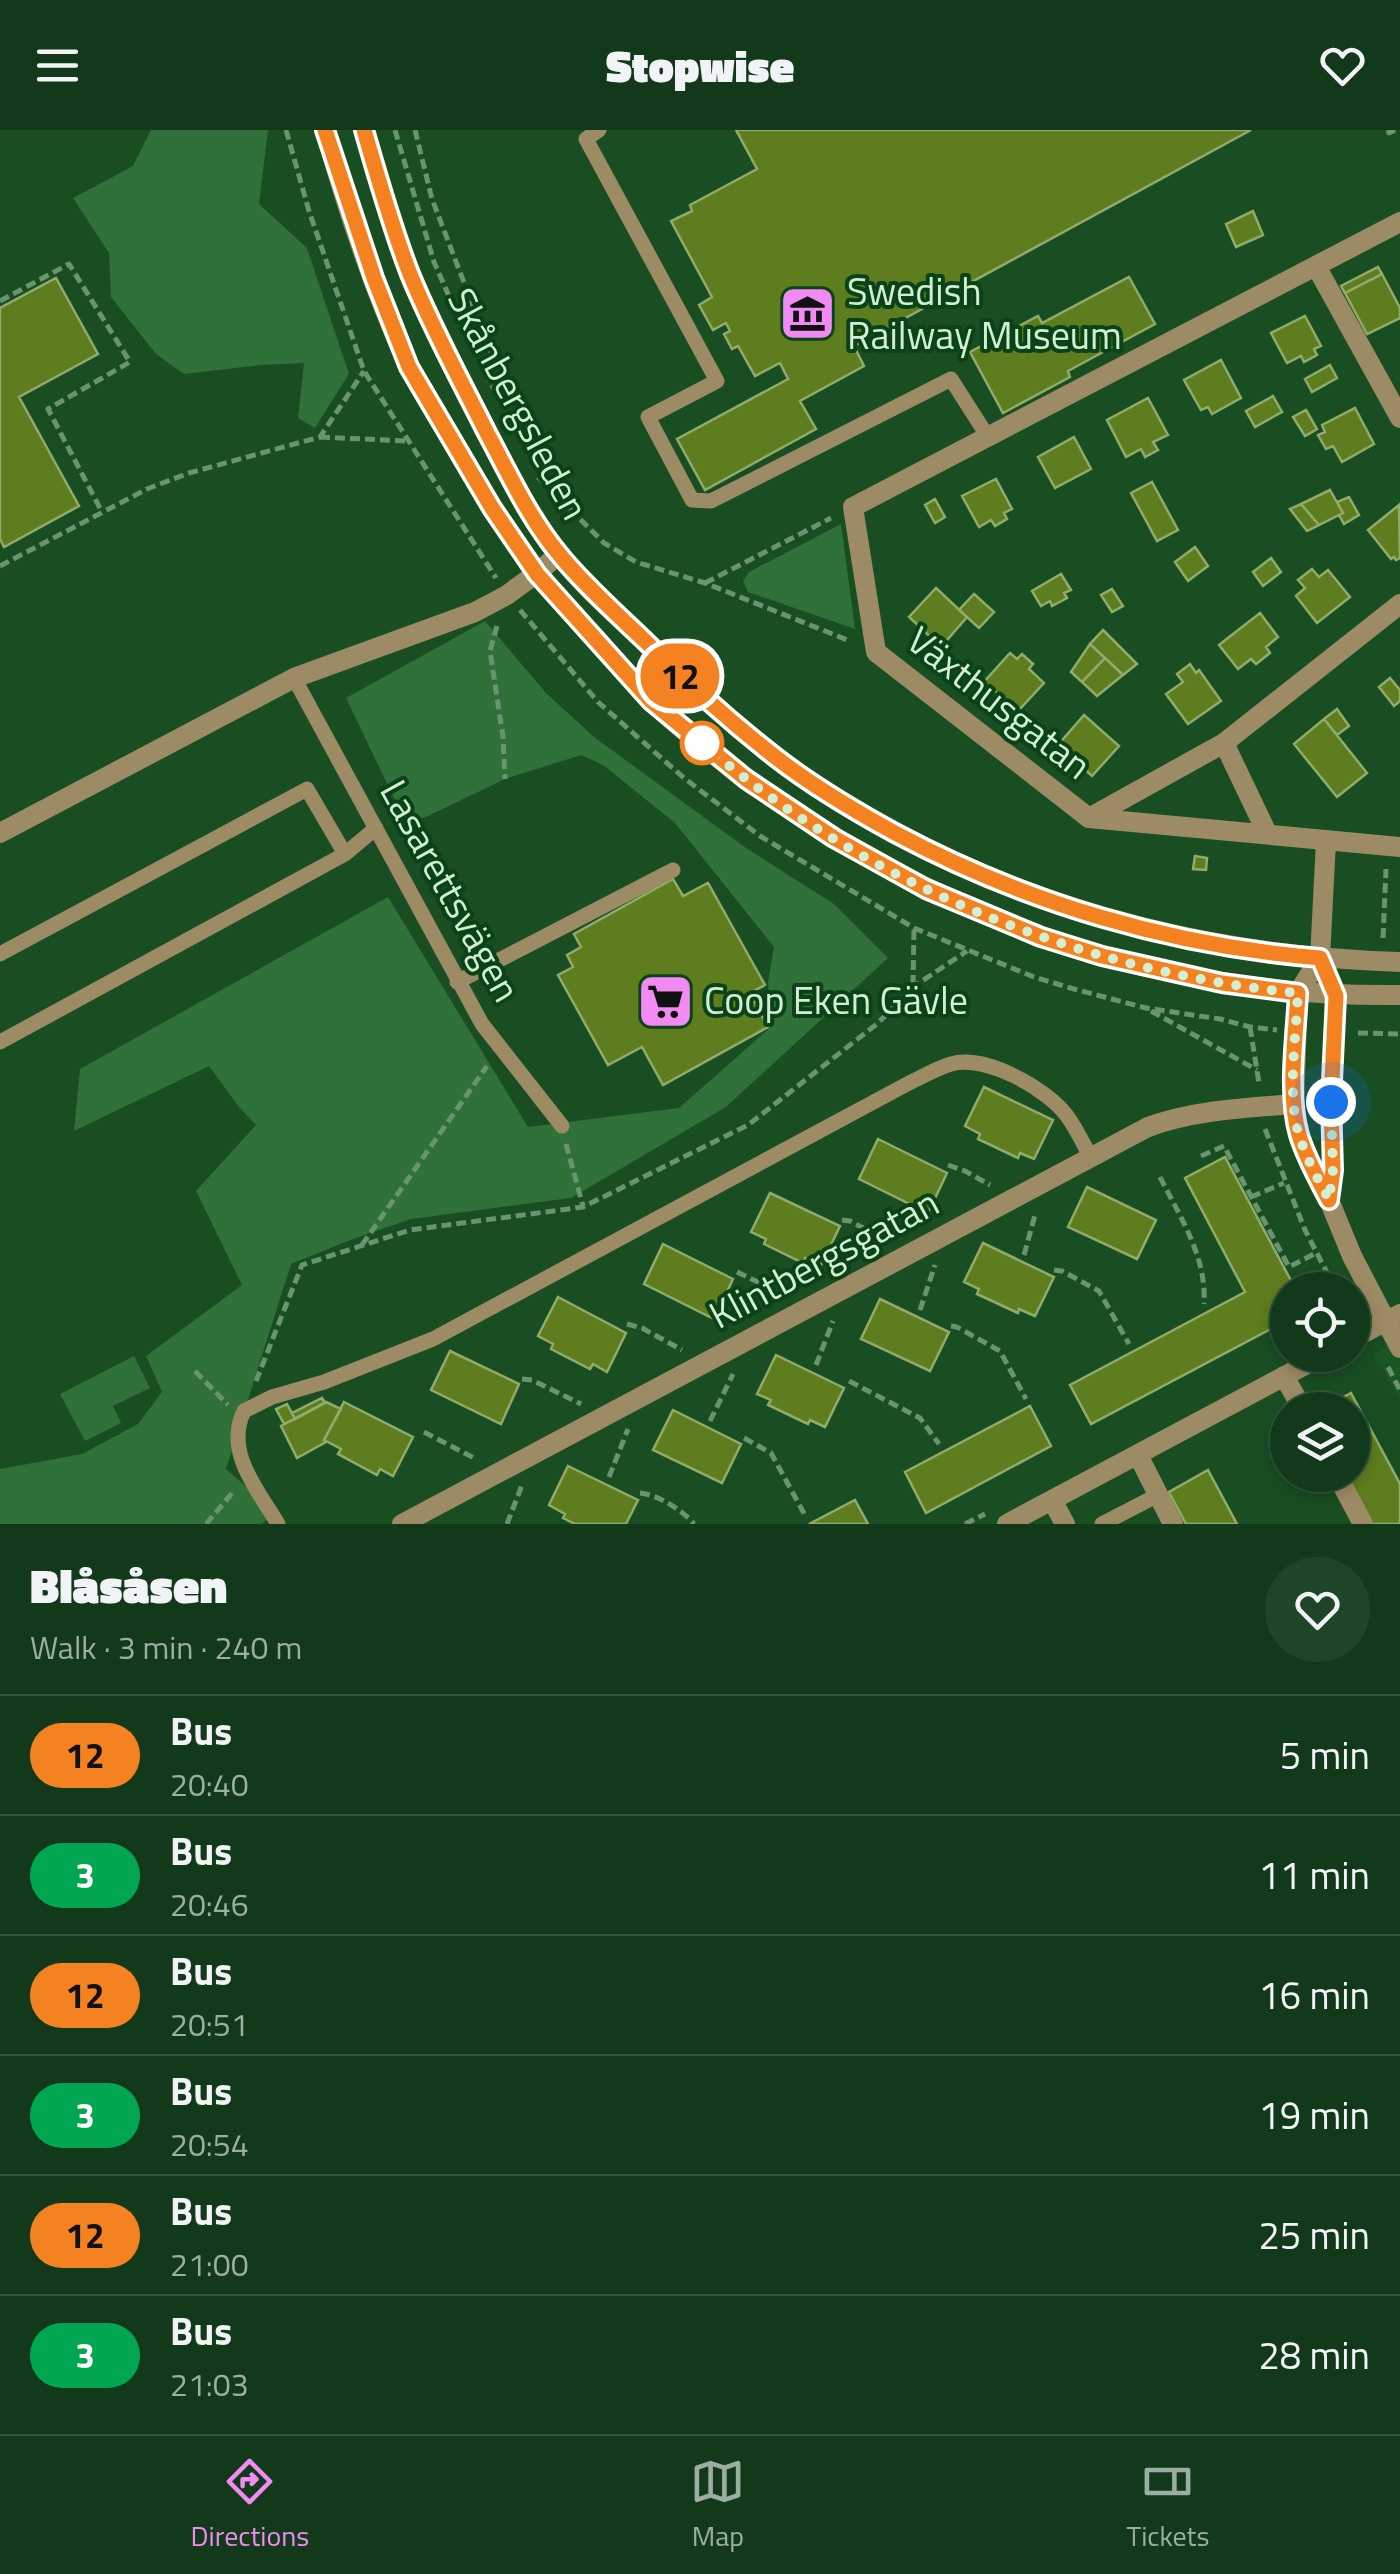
<!DOCTYPE html>
<html lang="en">
<head>
<meta charset="utf-8">
<style>
  :root { --surface:#123a1a; --page:#1f4527; --text:#f1f3f6; --muted:#9cada2; --line:#315439; --accent:#f28af3 }
  body { margin:0; font-family:"Titillium Web",sans-serif; background:var(--page); color:var(--text); height:100vh; display:flex; flex-direction:column; font-size:38px; white-space:nowrap }
  * { box-sizing:border-box; margin:0 }
  p { font-size:32px; color:var(--muted) }
  .icon { flex:none; width:55px; height:55px; fill:none; stroke:currentColor; stroke-width:2; stroke-linecap:round; stroke-linejoin:round }
  .map { position:relative; height:1394px; overflow:hidden }
  .panel { display:flex; flex-direction:column; background:var(--surface); flex:1 }
  .panel>* { flex:none }
  .badge { padding:0 20px; border-radius:32px; font-size:35px; line-height:65px }
  .fabs { position:absolute; left:1270px; top:1142px; display:grid; gap:20px }
  .fabs a { display:grid; place-items:center; width:100px; height:100px; border-radius:50%; background:var(--surface); box-shadow:0 5px 15px #0003,0 0 0 2px var(--line); font-size:50px }
  .you { position:absolute; width:50px; height:50px; margin:-25px; border:8px solid #fff; border-radius:50%; background:#1a73e8; box-shadow:0 0 0 15px #1a73e833 }
  .map>.badge { position:absolute; translate:-50% -50%; box-shadow:0 0 0 5px #fff }
  .round { display:grid; place-items:center; flex:none; width:105px; height:105px; border-radius:52px; background:var(--page) }
  .overview { display:flex; align-items:center; justify-content:space-between; height:170px; padding:0 30px }
  h1 { font-size:48px; font-weight:800; line-height:75px }
  ul { padding:0; list-style:none }
  li { display:flex; align-items:center; gap:30px; height:120px; padding:0 30px; border-top:2px solid var(--line) }
  li div { flex:1 }
  li b { display:block; font-size:38px }
  li em { font-style:normal }
  li .badge { min-width:110px; font-weight:700; text-align:center }
  header { display:flex; justify-content:space-between; align-items:center; height:130px; padding:0 30px; background:var(--surface); font-size:45px; font-weight:800 }
  .tab-bar { display:flex; justify-content:space-around; align-items:center; height:140px; border-top:2px solid var(--line); background:var(--surface); font-size:28px; color:var(--muted) }
  .tab-bar a { display:grid; justify-items:center; gap:5px }
  .tab-bar .active { color:var(--accent) }
  .map>svg:first-child { display:block }
</style>
</head>
<body>
<header><svg class="icon" aria-label="menu" viewBox="0 0 24 24"><path d="M4 6h16M4 12h16M4 18h16"/></svg>Stopwise<svg class="icon" aria-label="heart" viewBox="0 0 24 24"><path d="M12 20l-8-8c-3-5 5-10 8-4 3-6 11-1 8 4z"/></svg></header>
<div class="map">
<svg width="1400" height="1394" viewBox="0 0 1400 1394">
  <rect width="100%" height="100%" fill="#184e22"/>
  <!-- built -->
  <path fill="#195724" d="M1400 1203V1271L1382 1237 1373 1227Z"/>
  <!-- green -->
  <path fill="#307039" d="M151 0H268L259 74 307 118 349 244 315 298 298 288 304 233 260 235 184 244 156 224 111 167 109 123 73 68 133 36Z
    M841 394 855 499 748 462 743 451 749 442Z
    M485 491 546 563 594 607 746 718 834 774 888 828 726 977 571 1068 411 1089 353 1109 291 1134 226 1339 250 1360 267 1390 261 1394H0V1339L82 1324 138 1294 162 1262 146 1226 242 1155 196 1061 256 995 239 977 209 936 74 1001 80 939 388 767 528 997 679 978 772 896 768 852 774 817 675 693 603 635 581 625 505 649 426 687 406 693 346 568Z
    M134 1226 150 1258 113 1276 121 1293 85 1311 60 1264Z"/>
  <!-- building -->
  <path fill="#5d7d1e" stroke="#91ab6b" stroke-width="2.5" d="M736 0H1251L854 216 864 236 800 271 816 299 705 360 677 309 788 249 780 233 755 246 738 216 732 219 724 204 730 201 726 193 713 200 699 175 712 167 671 91 692 81 690 75 757 39Z
    M1253 81 1263 105 1236 117 1226 94Z
    M1378 137 1382 144 1345 163 1341 156Z
    M1382 144 1400 178V188L1367 204 1345 163Z
    M1129 147 1155 194 1068 241 1070 247 1003 283 970 222 1038 186 1042 193Z
    M56 148 98 224 19 267 79 376 4 417 0 409V178Z
    M1305 186 1321 216 1314 219 1317 225 1304 232 1301 226 1287 233 1271 203Z
    M1221 230 1241 268 1212 284 1208 277 1201 280 1184 250Z
    M1330 235 1337 248 1312 262 1305 249Z
    M1273 266 1282 282 1255 297 1246 281Z
    M1148 268 1168 305 1153 312 1158 320 1145 327 1141 319 1126 327 1107 290Z
    M1355 278 1374 314 1342 332 1333 316 1326 319 1318 305 1325 302 1322 295Z
    M1306 280 1317 299 1305 306 1293 287Z
    M1074 307 1091 339 1055 358 1038 327Z
    M996 349 1012 379 1004 383 1007 389 995 396 991 390 979 397 962 366Z
    M1152 352 1178 400 1157 411 1131 363Z
    M1330 360 1343 383 1319 395 1301 374Z
    M1349 367 1359 385 1344 394 1339 385 1343 383 1337 372Z
    M935 369 945 387 935 393 925 375Z
    M1301 374 1319 395 1307 401 1290 379Z
    M1399 375 1400 428 1396 430 1394 427 1391 429 1368 400Z
    M1195 417 1208 436 1188 451 1175 432Z
    M1271 428 1281 442 1263 456 1253 442Z
    M1312 439 1319 447 1328 440 1350 467 1317 493 1296 466 1305 458 1298 450Z
    M1061 444 1071 460 1064 463 1067 468 1052 476 1050 471 1041 476 1032 461Z
    M936 458 967 487 941 517 909 487Z
    M1112 459 1123 476 1112 482 1101 465Z
    M974 464 994 482 979 498 959 480Z
    M1260 483 1278 507 1266 517 1270 523 1256 534 1251 529 1238 539 1219 515Z
    M1103 500 1137 534 1123 545 1090 514Z
    M1090 514 1105 528 1082 552 1071 542Z
    M1010 523 1017 529 1022 524 1033 534 1029 539 1044 553 1018 581 984 552Z
    M1105 528 1123 545 1097 566 1082 552Z
    M1190 534 1196 543 1199 540 1221 571 1188 594 1166 564 1183 552 1177 544Z
    M1390 548 1400 560V571L1394 576 1379 557Z
    M1337 579 1349 596 1337 605 1324 589Z
    M1084 585 1119 616 1092 646 1058 615Z
    M1324 589 1367 643 1337 667 1294 614Z
    M1195 726 1207 728 1206 740 1193 739Z
    M673 749 683 766 708 753 765 855 750 863 768 897 663 955 642 917 608 935 558 845 573 837 567 825 581 817 574 804Z
    M984 957 1053 990 1034 1029 1020 1023 1018 1028 978 1009 980 1004 965 996Z
    M878 1009 947 1043 928 1083 859 1049Z
    M1225 1027 1296 1160H1288V1190L1091 1294 1070 1255 1245 1162 1185 1048Z
    M1087 1057 1156 1090 1137 1129 1068 1097Z
    M770 1063 840 1096 821 1135 805 1128 803 1133 764 1114 766 1109 751 1102Z
    M983 1113 1054 1147 1035 1186 1019 1179 1018 1183 977 1164 979 1159 964 1152Z
    M663 1114 733 1149 714 1189 644 1154Z
    M558 1167 626 1203 607 1242 593 1234 590 1239 551 1219 553 1214 538 1206Z
    M880 1169 949 1202 930 1241 861 1209Z
    M450 1221 519 1254 501 1294 431 1260Z
    M776 1225 844 1258 825 1297 810 1290 808 1294 768 1275 771 1270 757 1264Z
    M1351 1263 1400 1354V1394H1371L1344 1345H1352V1280H1319Z
    M322 1268 325 1273 295 1289 292 1283Z
    M326 1272 341 1279 324 1310 326 1312 297 1328 281 1296Z
    M344 1272 413 1307 393 1346 380 1339 377 1345 338 1324 341 1319 324 1310Z
    M287 1274 295 1289 284 1294 276 1279Z
    M1030 1276 1051 1316 926 1383 905 1342Z
    M673 1280 741 1314 722 1353 653 1320Z
    M568 1336 638 1370 626 1394H575L563 1388 565 1384 549 1375Z
    M1208 1340 1237 1394H1186L1169 1362Z
    M855 1370 868 1394H809Z"/>
  <g fill="none" stroke-linecap="round" stroke-linejoin="round">
    <!-- path -->
    <path stroke="#69946f" stroke-width="5" stroke-dasharray="10 5" stroke-linecap="butt" d="M286 0 309 81 364 241 496 448
      M395 0 434 132 456 182
      M415 0 432 69 491 223 486 245 500 269
      M1388 0 1389 3 1395 0
      M0 171 69 134 130 232 48 279 102 382
      M320 307 407 311
      M538 347 604 413 636 432 705 453 850 511
      M0 436 147 359 189 343 320 307 364 241
      M705 453 831 388
      M520 480 598 572 684 648 760 706 914 798 1034 847 1074 859 1146 878 1220 889 1250 897 1277 900
      M497 496 490 521 503 607 505 649
      M1383 808 1386 739
      M913 855 914 798
      M1151 881 1257 940
      M1250 897 1259 953
      M1358 903 1400 904
      M1265 999 1305 1100 1336 1160
      M566 1014 583 1076
      M1201 1026 1224 1016 1289 1137 1316 1123
      M948 1035 965 1041 990 1055
      M1160 1047C1180 1087 1207 1127 1204 1174
      M1251 1067 1284 1053
      M842 1090 850 1091 886 1110
      M362 1115 487 936
      M1024 1125 1035 1085
      M1054 1140 1062 1141 1099 1161 1129 1214
      M737 1142 785 1165
      M920 1180 935 1135
      M627 1194 642 1198 682 1220
      M951 1196 957 1197 1000 1221 1026 1269
      M816 1235 833 1191
      M1388 1237 1400 1260
      M195 1241 228 1275
      M522 1249 532 1250 581 1274
      M256 1251 302 1135 410 1100 583 1077 748 995 878 893 913 857 967 821
      M849 1251 920 1288 939 1314
      M710 1291 733 1244
      M424 1302 474 1328
      M744 1308 771 1323 806 1387
      M609 1347 628 1299
      M640 1363C659 1365 682 1380 694 1394
      M206 1394 233 1362
      M507 1394 522 1355
      M965 1394 985 1384"/>
    <!-- service -->
    <path stroke="#9c8b65" stroke-width="15" d="M599 0 586 9 717 251 648 287 692 370 711 371 951 249 988 307
      M294 548 482 894 562 996
      M0 824 307 659 345 724
      M457 852 673 740
      M0 912 345 724 376 698
      M278 1394C258 1360 224 1322 244 1281L272 1267 324 1252 433 1209 909 953C922 947 937 938 951 934 986 924 1047 959 1067 986 1076 998 1083 1013 1090 1026
      M1102 1394 1158 1365"/>
    <!-- minor -->
    <path stroke="#9c8b65" stroke-width="20" d="M1400 92 853 377 876 522 1089 688 1400 717
      M1316 136 1400 288
      M1224 613 1267 703
      M1089 688 1224 613 1400 474
      M0 703 294 548 475 482 507 465 537 443 559 424
      M1326 711 1320 828 1336 866 1331 972 1333 1040 1329 1070
      M1320 828 1298 863 1294 974 1298 1002 1309 1032 1329 1070 1352 1126 1400 1218
      M1352 1209 1400 1184
      M1284 1246 1303 1280
      M1138 1325 1173 1394
      M1337 1345 1363 1394
      M1052 1370 1065 1394
      M402 1394 1148 997C1194 980 1245 978 1294 974
      M1007 1394 1324 1225"/>
    <!-- tertiary -->
    <path stroke="#9c8b65" stroke-width="20" d="M325 0C347 79 374 160 408 235 422 264 441 292 458 320 482 361 507 402 535 441 555 467 579 490 601 514 617 533 633 553 651 571 690 609 737 643 782 673 969 800 1173 868 1400 865
      M364 0C378 48 392 98 410 144 431 195 457 244 483 293 505 338 527 384 558 424 582 454 616 482 643 509 685 551 731 595 779 630 964 762 1173 825 1400 832"/>
  </g>
  <g fill="none" stroke-linecap="round" stroke-linejoin="round">
    <defs>
      <path id="line" d="M325 0 374 148 409 237 492 378 537 444 651 571 746 649 834 708 926 759 1041 807 1102 826 1222 853 1298 863C1296 906 1287 964 1299 1005 1306 1028 1318 1049 1329 1070L1333 1040 1331 972 1336 866 1320 828C1171 816 1026 773 895 703 853 680 811 655 774 626 728 590 685 551 644 510 616 483 583 454 559 424 529 388 508 342 486 301 460 249 432 198 410 144 392 98 378 48 364 0"/>
    </defs>
    <!-- line casing -->
    <use href="#line" stroke="#fff" stroke-width="22"/>
    <!-- line -->
    <use href="#line" stroke="#f58220" stroke-width="15"/>
    <!-- walk -->
    <path stroke="#d2eed3" stroke-width="10" stroke-dasharray="0 18" d="M702 613C866 755 1082 842 1298 863 1296 906 1287 964 1299 1005 1306 1028 1318 1049 1329 1070L1333 1040 1331 972"/>
  </g>
  <!-- icons -->
  <defs>
    <symbol id="museum-square" viewBox="-11 -11 22 22"><rect x="-9" y="-9" width="18" height="18" rx="4" fill="#f28af3" stroke="#0a4317"/><path d="M0-6L6-3V-2H-6V-3ZM-5-1h2V3h-2ZM-1-1h2V3h-2ZM3-1h2V3H3ZM-6 4H6V6H-6Z" fill="#111"/></symbol>
    <symbol id="supermarket-square" viewBox="-11 -11 22 22"><rect x="-9" y="-9" width="18" height="18" rx="4" fill="#f28af3" stroke="#0a4317"/><path d="M-6-5.5h2.5l.6 2H6L4.5 2H-2.5L-4.4-4H-6ZM-1.5 3.2a1.3 1.3 0 1 0 .1 0ZM3 3.2a1.3 1.3 0 1 0 .1 0Z" fill="#111"/></symbol>
  </defs>
  <g fill-rule="evenodd">
    <use href="#museum-square" x="776" y="152" width="63" height="63"/>
    <use href="#supermarket-square" x="634" y="840" width="63" height="63"/>
  </g>
  <!-- markers -->
  <circle fill="#fff" stroke="#f58220" stroke-width="5" cx="702" cy="613" r="20"/>
  <g text-anchor="middle" stroke-width="8" stroke-linejoin="round" paint-order="stroke">
    <!-- poi labels -->
    <g font-size="38" fill="#d2eed3" stroke="#0a4317" text-anchor="start">
      <text x="847" y="175">Swedish<tspan x="847" dy="44">Railway Museum</tspan></text>
      <text x="704" y="884">Coop Eken Gävle</text>
    </g>
    <!-- street labels -->
    <g font-size="38" fill="#d2eed3" stroke="#0a4317">
      <text transform="translate(518 274) rotate(62)" y="13">Skånbergsleden</text>
      <text transform="translate(999 573) rotate(38)" y="13">Växthusgatan</text>
      <text transform="translate(450 761) rotate(61)" y="13">Lasarettsvägen</text>
      <text transform="translate(824 1129) rotate(-28)" y="13">Klintbergsgatan</text>
    </g>
  </g>
</svg>
<div class="fabs">
<a><svg class="icon" aria-label="locate" viewBox="0 0 24 24"><circle cx="12" cy="12" r="6"/><path d="M12 2v4M12 18v4M2 12h4M18 12h4"/></svg></a>
<a><svg class="icon" aria-label="layers" viewBox="0 0 24 24"><path d="M12 4l9 5-9 5-9-5zM3 14l9 5 9-5"/></svg></a>
</div>
<div class="you" style="left:1331px;top:972px"></div>
<b class="badge" style="left:680px;top:546px;background:#f58220;color:#111">12</b>
</div>
<section class="panel">
<div class="overview"><div><h1>Blåsåsen</h1><p>Walk · 3 min · 240 m</p></div><a class="round"><svg class="icon" aria-label="heart" viewBox="0 0 24 24"><path d="M12 20l-8-8c-3-5 5-10 8-4 3-6 11-1 8 4z"/></svg></a></div>
<ul>
<li><span class="badge" style="background:#f58220;color:#111">12</span><div><b>Bus</b><p>20:40</p></div><em>5 min</em></li>
<li><span class="badge" style="background:#00a651;color:#fff">3</span><div><b>Bus</b><p>20:46</p></div><em>11 min</em></li>
<li><span class="badge" style="background:#f58220;color:#111">12</span><div><b>Bus</b><p>20:51</p></div><em>16 min</em></li>
<li><span class="badge" style="background:#00a651;color:#fff">3</span><div><b>Bus</b><p>20:54</p></div><em>19 min</em></li>
<li><span class="badge" style="background:#f58220;color:#111">12</span><div><b>Bus</b><p>21:00</p></div><em>25 min</em></li>
<li><span class="badge" style="background:#00a651;color:#fff">3</span><div><b>Bus</b><p>21:03</p></div><em>28 min</em></li>
</ul>
</section>
<nav class="tab-bar">
<a class="active"><svg class="icon" aria-label="directions" viewBox="0 0 24 24"><path d="M12 3l9 9-9 9-9-9zM9 14v-3h6M13 9l2 2-2 2"/></svg>Directions</a>
<a><svg class="icon" aria-label="map" viewBox="0 0 24 24"><path d="M3 6l6-2 6 2 6-2v14l-6 2-6-2-6 2zM9 4v14M15 6v14"/></svg>Map</a>
<a><svg class="icon" aria-label="tickets" viewBox="0 0 24 24"><path d="M3 7h18v10H3zM15 7v10"/></svg>Tickets</a>
</nav>
</body>
</html>
